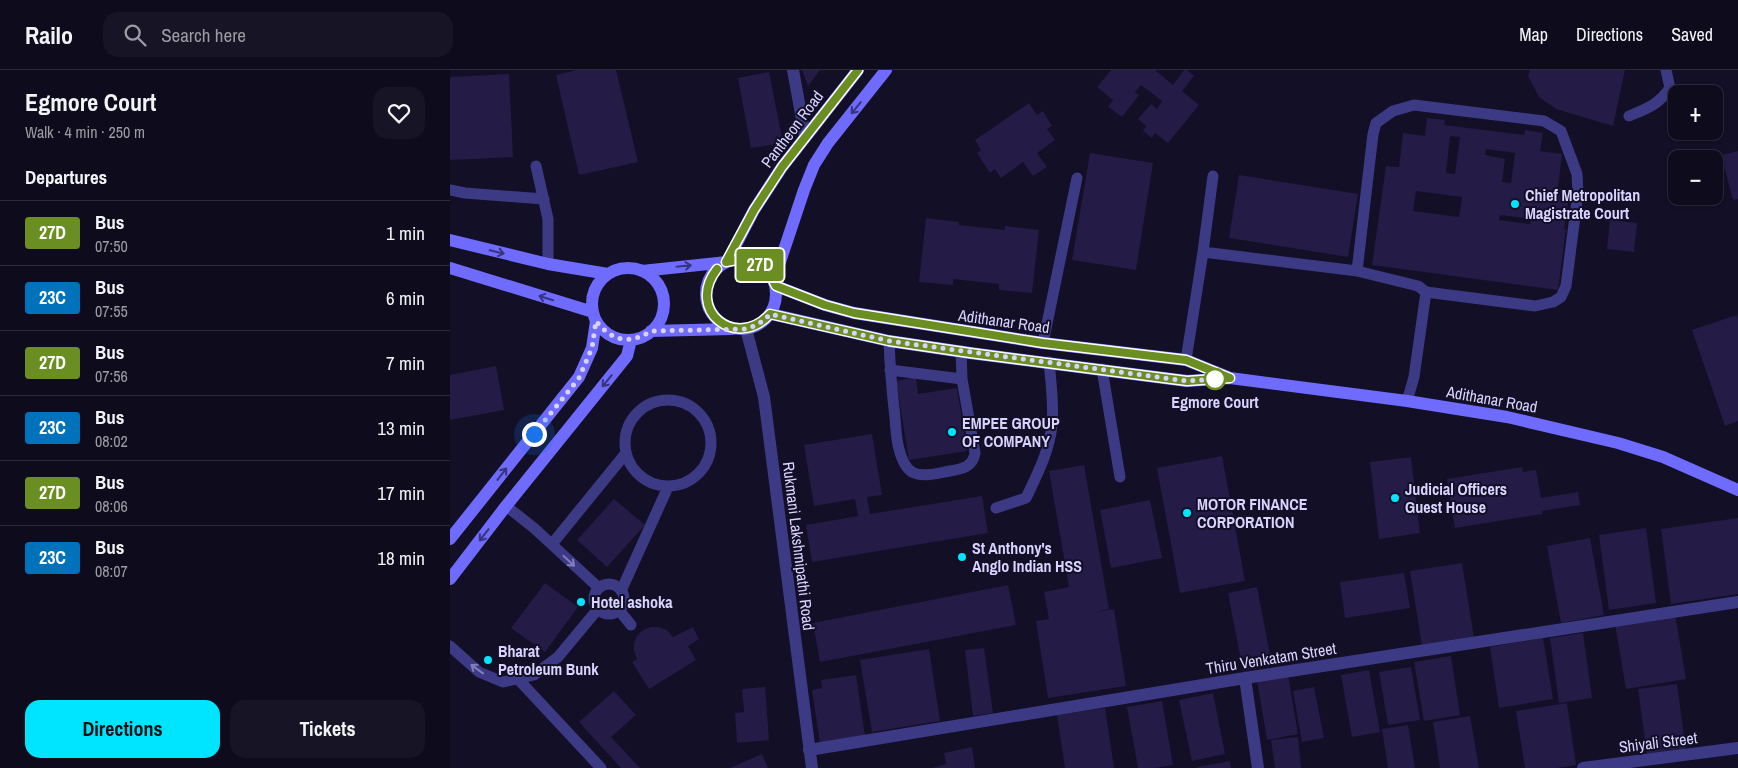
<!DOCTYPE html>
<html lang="en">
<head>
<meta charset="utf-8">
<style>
  :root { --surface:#0e0b1c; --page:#171425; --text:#f1f3f6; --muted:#9b9ba3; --line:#2e2b3b; --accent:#00e5ff }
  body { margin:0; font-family:"Archivo Narrow",sans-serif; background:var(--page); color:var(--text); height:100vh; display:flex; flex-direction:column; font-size:19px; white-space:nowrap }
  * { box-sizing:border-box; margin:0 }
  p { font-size:16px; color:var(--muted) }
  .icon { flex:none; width:28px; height:28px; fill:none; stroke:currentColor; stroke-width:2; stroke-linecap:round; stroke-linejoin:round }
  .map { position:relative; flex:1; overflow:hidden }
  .drawer { display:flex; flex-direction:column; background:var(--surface); width:450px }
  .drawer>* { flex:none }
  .badge { padding:0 10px; border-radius:4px; font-size:18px; line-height:32px }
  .buttons { position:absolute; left:1218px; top:15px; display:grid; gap:10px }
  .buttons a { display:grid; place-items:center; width:55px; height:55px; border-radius:10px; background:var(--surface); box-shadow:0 1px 4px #0004,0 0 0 1px var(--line); font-size:25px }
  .you { position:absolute; width:25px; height:25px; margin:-12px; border:4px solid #fff; border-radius:50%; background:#1a73e8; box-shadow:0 0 0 8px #1a73e833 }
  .map>.badge { position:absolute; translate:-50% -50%; box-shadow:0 0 0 2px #fff }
  h2 { padding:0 25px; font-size:19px; line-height:45px }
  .round { display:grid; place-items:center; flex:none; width:52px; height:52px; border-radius:15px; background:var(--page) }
  .summary { display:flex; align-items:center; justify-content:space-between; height:85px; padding:0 25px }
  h1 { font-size:24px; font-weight:700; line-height:38px }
  .cta { display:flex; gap:10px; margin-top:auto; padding:10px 25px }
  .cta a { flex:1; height:58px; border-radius:15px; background:var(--accent); color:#111; font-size:20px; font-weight:700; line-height:58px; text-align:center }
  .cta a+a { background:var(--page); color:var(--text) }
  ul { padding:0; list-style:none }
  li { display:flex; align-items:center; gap:15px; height:65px; padding:0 25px; border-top:1px solid var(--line) }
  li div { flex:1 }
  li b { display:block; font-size:19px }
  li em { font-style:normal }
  li .badge { min-width:55px; font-weight:700; text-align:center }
  header { display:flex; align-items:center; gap:30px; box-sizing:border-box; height:70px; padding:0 25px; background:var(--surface); border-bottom:1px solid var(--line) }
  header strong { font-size:24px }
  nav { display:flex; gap:28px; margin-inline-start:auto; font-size:18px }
  .search { width:350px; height:45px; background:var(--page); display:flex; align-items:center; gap:12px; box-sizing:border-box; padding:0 18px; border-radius:15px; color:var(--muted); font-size:19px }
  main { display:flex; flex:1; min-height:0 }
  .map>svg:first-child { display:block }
</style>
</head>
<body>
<header>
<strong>Railo</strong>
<div class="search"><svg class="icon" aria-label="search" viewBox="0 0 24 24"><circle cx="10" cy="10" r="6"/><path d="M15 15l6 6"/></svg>Search here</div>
<nav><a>Map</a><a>Directions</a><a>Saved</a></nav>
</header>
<main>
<section class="drawer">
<div class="summary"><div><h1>Egmore Court</h1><p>Walk · 4 min · 250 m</p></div><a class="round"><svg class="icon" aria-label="heart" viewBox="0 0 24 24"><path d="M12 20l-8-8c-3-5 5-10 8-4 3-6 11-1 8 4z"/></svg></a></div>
<h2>Departures</h2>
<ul>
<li><span class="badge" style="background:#6b8e23;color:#fff">27D</span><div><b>Bus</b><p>07:50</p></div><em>1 min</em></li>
<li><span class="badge" style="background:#0072bc;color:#fff">23C</span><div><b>Bus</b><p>07:55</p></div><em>6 min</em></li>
<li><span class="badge" style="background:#6b8e23;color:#fff">27D</span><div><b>Bus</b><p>07:56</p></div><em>7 min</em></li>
<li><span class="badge" style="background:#0072bc;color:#fff">23C</span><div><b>Bus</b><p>08:02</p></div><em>13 min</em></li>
<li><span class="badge" style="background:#6b8e23;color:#fff">27D</span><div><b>Bus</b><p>08:06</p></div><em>17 min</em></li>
<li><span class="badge" style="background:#0072bc;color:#fff">23C</span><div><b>Bus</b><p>08:07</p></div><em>18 min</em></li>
</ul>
<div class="cta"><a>Directions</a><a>Tickets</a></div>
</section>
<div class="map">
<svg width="1288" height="698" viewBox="0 0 1288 698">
  <rect width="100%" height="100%" fill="#130f26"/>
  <!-- building -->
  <path fill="#241b47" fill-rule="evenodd" d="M127 0H166L188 92 129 105 106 5Z
    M352 0H370L358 16Z
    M661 0H706V1L723 15 734 0H737L744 6 732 21 749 35 718 73 705 63 702 68 693 61 696 56 688 49 701 34 707 39 712 31 691 15 685 22 689 25 672 47 658 37 663 30 647 17Z
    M1080 0H1175L1163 56 1106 39 1089 27 1078 6Z
    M319 2 333 73 301 78 288 8Z
    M59 4 63 87 0 90V7Z
    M579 33 587 45 593 41 602 56 597 59 605 70 587 83 597 97 583 106 573 92 551 108 545 99 540 103 527 83 531 80 525 70Z
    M977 48 995 50 994 55 1074 65 1075 60 1093 63 1090 81 1112 84 1108 118 1120 120 1114 159H1116L1108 220 922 195 936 96 949 97 953 63 975 66ZM1000 66 1010 67 1005 104 996 103ZM1036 79 1065 83 1061 113 1052 112 1055 89 1035 85ZM966 121 1012 127 1009 147 963 141ZM1075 143 1082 144 1080 154 1049 150 1050 145 1074 148Z
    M1288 81V129L1283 130 1271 85Z
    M640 83 703 93 686 200 622 190Z
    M789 105 908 124 898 187 779 168Z
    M476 148 509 152V155L555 160V156L589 160 582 223 549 220V214L503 209V215L469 212Z
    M1160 150 1187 153 1184 182 1157 179Z
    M1287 245 1288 249V351L1275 356 1242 260Z
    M46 296 54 340 0 350V305Z
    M466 307 468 324 507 318 517 381 459 390 446 311Z
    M422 364 432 425 417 427 420 444 532 426 538 463 362 492 356 455 408 446 405 429 364 436 354 375Z
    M772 386 795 511 730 523 707 398Z
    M961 387 970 463 929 469 920 392Z
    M634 395 659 539 645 542 664 539 676 616 598 628 586 551 599 549 594 522 619 517 599 401Z
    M1072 397 1073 402 1086 400 1091 428 1128 422 1130 435 1092 441V444L1005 458 997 409Z
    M164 429 195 455 157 497 127 470Z
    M700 430 712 488 661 498 650 440Z
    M1288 448V524L1221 534 1211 459Z
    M1196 458 1206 533 1159 540 1149 465Z
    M1140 468 1154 545 1111 553 1097 476Z
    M1012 493 1024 568 972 576 960 501Z
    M954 503 960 538 895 548 890 512Z
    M95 513 128 537 95 582 61 558Z
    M558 515 566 555 370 592 363 553Z
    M807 517 822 595 793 601 778 523Z
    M1225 544 1236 609 1176 619 1165 554Z
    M201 557H209L217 560 223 567 243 557 249 569 238 576 246 590 199 619 182 592 187 589 184 581V573L187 566 193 560Z
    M1133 563 1142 628 1109 633 1100 568Z
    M1093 568 1103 629 1049 638 1040 577Z
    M534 578 543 643 523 646 515 580Z
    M479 579 490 651 422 662 410 590Z
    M1001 586 1010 645 974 651 964 592Z
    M961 597 970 650 938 655 929 602Z
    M919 600 930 662 902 667 891 605Z
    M406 605 415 666 370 673 362 620 372 618 371 610Z
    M838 605 848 664 817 670 807 610Z
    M1227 614 1236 680 1197 685 1188 619Z
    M315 617 319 670 287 673 285 643 294 642 292 619Z
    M864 617 874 668 852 672 843 621Z
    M164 621 186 645 161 667 190 698H171L129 652Z
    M763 623 775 684 742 691 729 630Z
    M712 631 723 695 705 698H688L677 637Z
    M1117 633 1126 695 1107 698H1075L1066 641Z
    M655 638 664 698H615L607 645Z
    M1020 646 1029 698H990L983 652Z
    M958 655 965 698H938L932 659Z
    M848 667 851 698H825L821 670Z
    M522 677 525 698H482L496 694 494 683Z
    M312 684 318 698H280Z
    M780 691 781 698H747V697Z"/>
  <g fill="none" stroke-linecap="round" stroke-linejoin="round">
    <!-- service -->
    <path stroke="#3d3a85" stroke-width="11" d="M1179 46C1198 38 1208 35 1220 18L1216 0
      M86 96 98 149V194
      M0 120 15 123 94 129
      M753 182 763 106
      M439 271C440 297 442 322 445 348 446 358 446 369 449 379 451 387 454 397 462 402 473 408 488 403 500 401 512 399 523 397 525 383L512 309 511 281
      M593 273 627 108
      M736 290 753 182 907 201
      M652 299 670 407
      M440 300 512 309
      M175 373a43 43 0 1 1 86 0a43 43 0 1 1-86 0Z
      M957 331 964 307 976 222 968 216 907 201 923 64 926 53 943 41 964 35 1094 51 1111 61 1127 104 1128 123 1116 216 1111 227 1103 232 1085 236 976 222
      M56 436 84 458 149 518
      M546 438 576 428C587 405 600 380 602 354 604 334 601 313 599 292
      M102 474 176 383
      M144 529a15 15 0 1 1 30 0a15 15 0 1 1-30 0Z
      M171 521 218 417
      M169 540 181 555
      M0 576 29 602 53 612 84 605 108 587 148 539
      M68 609 151 698"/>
    <!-- minor -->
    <path stroke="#3d3a85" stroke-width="12" d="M343 0 355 66
      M795 608 808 698
      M359 680 795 608 1288 532
      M1133 698 1288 678"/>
    <!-- tertiary -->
    <path stroke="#3d3a85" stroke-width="12" d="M296 259 314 327 362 698"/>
    <!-- secondary -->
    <path stroke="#6f6bff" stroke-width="12" d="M0 170 98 194 158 204
      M256 224a35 35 0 1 1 70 0a35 35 0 1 1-70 0Z
      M0 198 143 242
      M142 234a36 36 0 1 1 72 0a36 36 0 1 1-72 0Z
      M192 201 277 192 304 140 332 97 408 0
      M324 210 354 120 364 95 378 73 436 0
      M326 216 375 235 404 243 593 273 736 290 778 307
      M321 244 439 271 520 283 737 311 780 308 957 331 1057 347 1168 373 1213 387 1288 420
      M201 261 282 259
      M0 469 129 307 142 278 146 251
      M0 509 56 436 177 286 181 270"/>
  </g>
  <!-- one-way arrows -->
  <defs><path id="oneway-shaft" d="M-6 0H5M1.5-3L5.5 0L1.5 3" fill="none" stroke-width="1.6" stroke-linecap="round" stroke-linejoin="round" transform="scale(1.25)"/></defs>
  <g stroke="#38347d">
    <use href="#oneway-shaft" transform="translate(406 38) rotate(129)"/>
    <use href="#oneway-shaft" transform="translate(47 182) rotate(13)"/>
    <use href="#oneway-shaft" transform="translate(234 196) rotate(-6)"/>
    <use href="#oneway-shaft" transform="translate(96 228) rotate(-163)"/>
    <use href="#oneway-shaft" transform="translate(157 311) rotate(129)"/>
    <use href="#oneway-shaft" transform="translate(52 404) rotate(-52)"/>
    <use href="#oneway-shaft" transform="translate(34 465) rotate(128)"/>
  </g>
  <g stroke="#837fbc">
    <use href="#oneway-shaft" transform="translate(119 491) rotate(43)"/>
    <use href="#oneway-shaft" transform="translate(27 599) rotate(-144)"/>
  </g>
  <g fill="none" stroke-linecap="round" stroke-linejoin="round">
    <defs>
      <path id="line" d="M267 199C235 240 286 281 320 244L439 271 520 283 737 311 780 308 736 290 593 273 404 243 375 235 326 216 318 201 309 194 299 190H287L276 192 304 140 332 97 408 0"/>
    </defs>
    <!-- line casing -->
    <use href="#line" stroke="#fff" stroke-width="11"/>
    <!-- line -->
    <use href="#line" stroke="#6b8e23" stroke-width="8"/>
    <!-- walk -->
    <path stroke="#d9d4ff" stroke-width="5" stroke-dasharray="0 9" d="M84 364 129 308 142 278 146 251C162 271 179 275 201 261L296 259C306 256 313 252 320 244L439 271 737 311 765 309"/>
  </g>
  <!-- markers -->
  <g fill="#00e5ff" stroke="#130f26" stroke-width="2">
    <circle cx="1065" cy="134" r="5"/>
    <circle cx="502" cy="362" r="5"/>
    <circle cx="945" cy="428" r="5"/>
    <circle cx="737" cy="443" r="5"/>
    <circle cx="512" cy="487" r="5"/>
    <circle cx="131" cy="532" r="5"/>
    <circle cx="38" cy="590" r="5"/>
  </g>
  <circle fill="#fff" stroke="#6b8e23" stroke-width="2.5" cx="765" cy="309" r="10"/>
  <g text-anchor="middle" stroke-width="4" stroke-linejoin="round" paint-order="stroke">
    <!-- street labels -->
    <g font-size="16" fill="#d9d4ff" stroke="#130f26">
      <text transform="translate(342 59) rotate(-53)" y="6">Pantheon Road</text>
      <text transform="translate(554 251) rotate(8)" y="6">Adithanar Road</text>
      <text transform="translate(1042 329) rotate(10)" y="6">Adithanar Road</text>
      <text transform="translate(349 476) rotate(83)" y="6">Rukmani Lakshmipathi Road</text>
      <text transform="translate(821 588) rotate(-9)" y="6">Thiru Venkatam Street</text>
      <text transform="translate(1208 672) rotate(-7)" y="6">Shiyali Street</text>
    </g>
    <!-- poi labels -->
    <g font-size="16" font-weight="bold" fill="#d9d4ff" stroke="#130f26" text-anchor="start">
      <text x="1075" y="131">Chief Metropolitan<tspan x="1075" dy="18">Magistrate Court</tspan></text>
      <text x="512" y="359">EMPEE GROUP<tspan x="512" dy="18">OF COMPANY</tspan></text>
      <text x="955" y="425">Judicial Officers<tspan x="955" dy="18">Guest House</tspan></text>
      <text x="747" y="440">MOTOR FINANCE<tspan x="747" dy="18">CORPORATION</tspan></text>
      <text x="522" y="484">St Anthony's<tspan x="522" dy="18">Anglo Indian HSS</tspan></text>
      <text x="141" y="538">Hotel ashoka</text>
      <text x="48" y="587">Bharat<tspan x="48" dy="18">Petroleum Bunk</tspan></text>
    </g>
    <!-- stop labels -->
    <g font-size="16" font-weight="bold" fill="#d9d4ff" stroke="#130f26">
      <text x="765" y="338">Egmore Court</text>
    </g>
  </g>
</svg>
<div class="buttons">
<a>+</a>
<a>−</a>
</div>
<div class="you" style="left:84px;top:364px"></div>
<b class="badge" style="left:310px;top:195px;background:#6b8e23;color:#fff">27D</b>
</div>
</main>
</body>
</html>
